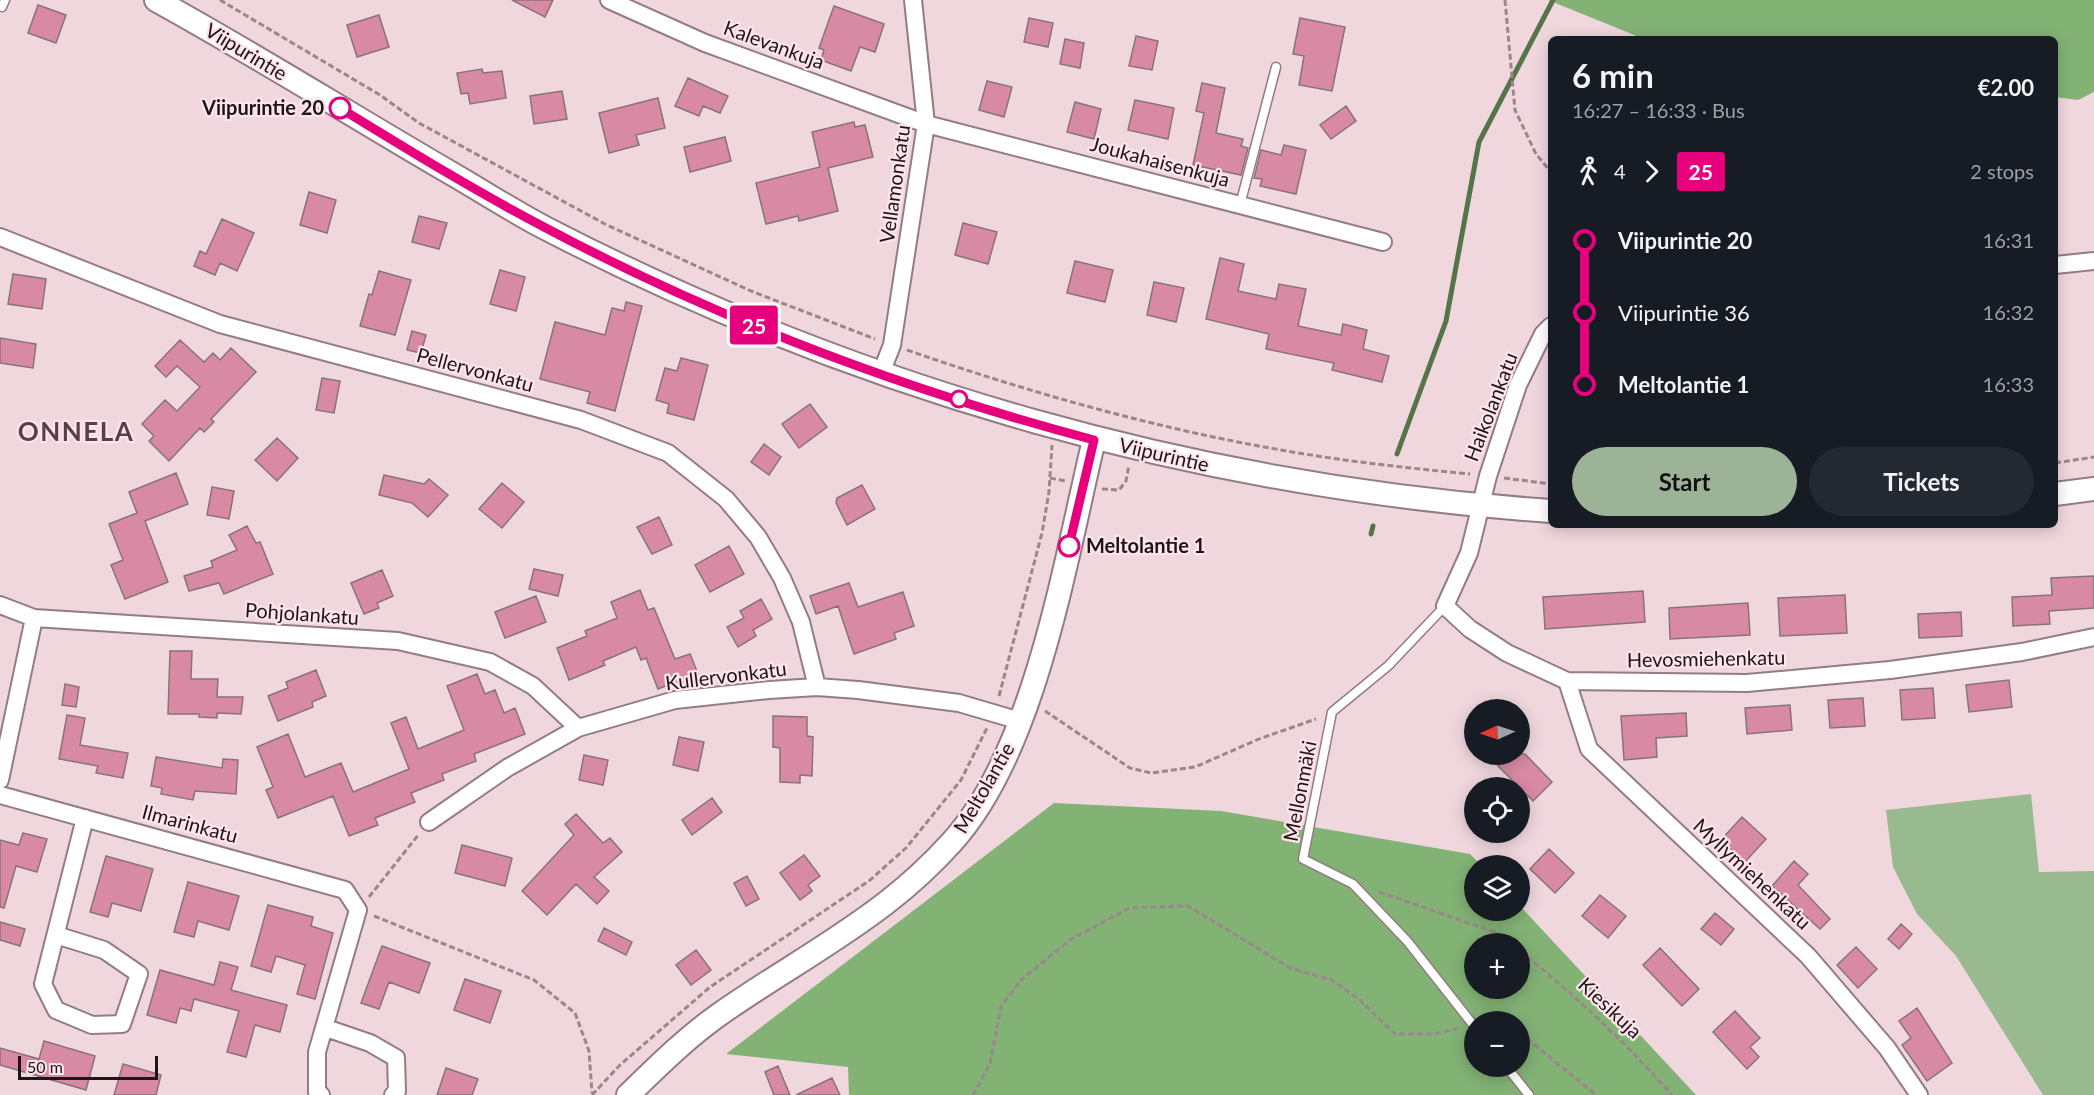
<!DOCTYPE html>
<html lang="en">
<head>
<meta charset="utf-8">
<style>
  :root { --surface:#171b24; --page:#242831; --text:#f1f3f6; --muted:#9ea1a6; --accent:#9cb398 }
  body { margin:0; font-family:Lato,sans-serif; background:var(--page); color:var(--text); height:100vh; display:flex; flex-direction:column; font-size:22px; white-space:nowrap }
  * { box-sizing:border-box; margin:0 }
  p { font-size:20px; color:var(--muted) }
  .icon { flex:none; width:33px; height:33px; fill:none; stroke:currentColor; stroke-width:2; stroke-linecap:round; stroke-linejoin:round }
  .map { position:relative; flex:1; overflow:hidden }
  .drawer { position:absolute; left:1548px; top:36px; width:510px; height:492px; display:flex; flex-direction:column; background:var(--surface); border-radius:9px; box-shadow:0 3px 15px #0003 }
  .drawer>* { flex:none }
  .badge { padding:0 12px; border-radius:4px; font-size:21px; line-height:39px }
  .needle { width:39px; rotate:267deg }
  .buttons { position:absolute; left:1464px; top:699px; display:grid; gap:12px }
  .buttons a { display:grid; place-items:center; width:66px; height:66px; border-radius:50%; background:var(--surface); box-shadow:0 3px 15px #0003; font-size:30px }
  .scale { position:absolute; left:18px; bottom:15px; width:140px; box-sizing:border-box; padding-left:6px; border:3px solid #1d1517; border-top:0; font-size:16px; line-height:21px; white-space:nowrap; color:#1d1517; -webkit-text-stroke:4px #fee4eb; paint-order:stroke }
  .map>.badge { position:absolute; translate:-50% -50%; box-shadow:0 0 0 3px #fff }
  .legs { display:flex; align-items:center; gap:9px; height:66px; padding:0 24px; font-size:20px }
  .legs p { margin-inline-start:auto }
  .headline { display:flex; align-items:center; justify-content:space-between; height:102px; padding:0 24px }
  h1 { font-size:33px; font-weight:700; line-height:45px }
  .primary-button { display:flex; gap:12px; margin-top:auto; padding:12px 24px }
  .primary-button a { flex:1; height:69px; border-radius:36px; background:var(--accent); color:#111; font-size:24px; font-weight:700; line-height:69px; text-align:center }
  .primary-button a+a { background:var(--page); color:var(--text) }
  ul { padding:0 24px; list-style:none }
  li { display:flex; align-items:center; gap:21px; height:72px; font-size:22px }
  li i { display:grid; place-items:center; width:9px; height:100%; margin:0 8px; background:currentColor }
  li i::after { content:''; width:15px; height:15px; margin:-8px; border:4px solid; border-radius:50%; background:var(--surface) }
  li p { margin-inline-start:auto }
  li:first-child i { background:linear-gradient(#0000 50%,currentColor 0) }
  li:last-child i { background:linear-gradient(currentColor 50%,#0000 0) }
  .map>svg:first-child { display:block }
</style>
</head>
<body>
<div class="map">
<svg width="2094" height="1095" viewBox="0 0 2094 1095">
  <rect width="100%" height="100%" fill="#f0d7de"/>
  <!-- green -->
  <path fill="#99b98f" d="M2031 794 2039 872 2094 871V1095H2043L1956 956 1917 914 1893 867 1886 810Z"/>
  <!-- forest -->
  <path fill="#83b275" fill-rule="evenodd" d="M1548 0H2094V92L2078 100 2055 97V39H1644Z
    M1054 803 1221 811 1470 854 1481 865 1474 866V910H1520V906L1696 1095H849L848 1067 726 1054ZM1474 944H1520V988H1474ZM1474 1022H1520V1066H1474Z"/>
  <g fill="none" stroke-linecap="round" stroke-linejoin="round">
    <!-- stream -->
    <path stroke="#56744a" stroke-width="5" d="M1397 454 1446 321 1479 142 1553 0
      M1371 534 1373 526"/>
  </g>
  <!-- building -->
  <path fill="#d88aa4" stroke="#897279" stroke-width="1.5" d="M512 0H553L545 17Z
    M38 5 66 15 56 43 28 33Z
    M834 6 884 24 875 52 860 47 851 71 821 60 824 50 819 48Z
    M379 15 389 47 357 57 347 25Z
    M1029 18 1053 23 1048 47 1024 42Z
    M1300 18 1345 27 1332 91 1299 85 1304 56 1293 54Z
    M1136 36 1158 41 1152 70 1129 66Z
    M1065 39 1084 43 1080 68 1060 64Z
    M482 69 483 73 502 71 506 98 470 104 468 93 461 94 457 73Z
    M688 78 728 96 720 113 703 106 699 116 675 106Z
    M987 81 1012 87 1004 117 979 110Z
    M1202 83 1225 88 1216 133 1243 139 1241 146 1248 148 1241 175 1193 165 1204 113 1196 111Z
    M562 91 567 119 534 124 530 96Z
    M658 98 665 128 636 135 639 145 609 153 599 113Z
    M1135 100 1174 108 1168 139 1128 130Z
    M1075 102 1101 109 1094 139 1067 132Z
    M1346 106 1356 121 1331 139 1320 125Z
    M854 122 855 127 865 125 873 157 828 168 838 211 799 221 798 216 766 224 756 183 820 167 812 132Z
    M725 137 731 161 690 172 684 147Z
    M1284 145 1306 150 1296 194 1260 186 1262 179 1254 178 1261 150 1281 155Z
    M309 192 336 200 327 233 300 225Z
    M419 216 447 223 439 249 412 242Z
    M222 219 254 233 237 271 220 263 215 275 194 266 200 251 206 254Z
    M963 223 997 232 988 264 955 255Z
    M1220 258 1244 264 1238 291 1276 299 1279 284 1306 289 1298 326 1341 335 1343 324 1367 330 1363 349 1389 356 1382 382 1332 370 1334 363 1266 349 1269 334 1206 319Z
    M1075 261 1113 270 1105 302 1067 293Z
    M500 270 525 277 516 311 490 304Z
    M379 271 411 280 395 335 360 326 369 294 372 295Z
    M13 274 46 279 42 309 8 304Z
    M1154 282 1184 288 1176 322 1147 315Z
    M626 302 642 306 615 411 587 403 590 392 540 379 555 322 605 335 612 308 624 311Z
    M412 331 426 335 421 353 407 350Z
    M0 338 36 344 33 368 0 363Z
    M180 340 204 362 213 353 220 360 231 348 256 372 211 419 214 422 204 432 200 428 169 461 149 441 154 436 142 424 165 400 177 411 200 387 177 366 166 377 155 366Z
    M681 358 708 365 694 420 667 413 669 404 656 400 665 368 677 371Z
    M322 378 340 381 334 413 316 410Z
    M810 404 827 427 799 448 782 424Z
    M277 438 298 458 277 481 255 460Z
    M764 444 781 457 769 475 751 462Z
    M176 473 188 504 145 521 168 582 125 599 111 565 123 560 109 524 137 513 129 492Z
    M384 475 424 484 429 479 448 495 428 517 412 503 379 495Z
    M502 483 524 502 502 528 479 509Z
    M862 485 875 509 847 525 836 503 837 498Z
    M212 487 234 491 229 519 207 515Z
    M659 517 672 545 652 554 637 527Z
    M247 526 256 543 260 542 273 574 224 594 219 583 189 591 184 576 213 567 211 561 237 550 229 535Z
    M729 546 744 574 710 592 695 565Z
    M534 569 563 575 558 596 529 589Z
    M382 570 393 596 377 603 379 608 364 614 351 583Z
    M2094 576V608L2049 611 2050 624 2013 626 2012 597 2052 595 2051 578Z
    M849 583 858 607 903 592 914 626 894 633 896 639 854 654 838 606 816 614 810 596Z
    M640 590 648 610 654 608 675 659 690 654 699 676 674 686 673 683 658 689 646 658 641 660 636 647 603 661 605 665 569 680 557 648 587 636 585 631 617 618 611 602Z
    M1643 591 1645 622 1545 629 1543 597Z
    M1845 595 1847 633 1780 636 1778 598Z
    M536 596 546 622 505 638 495 612Z
    M761 599 772 619 753 630 756 636 738 647 727 627 744 618 740 611Z
    M1748 603 1750 635 1670 639 1669 608Z
    M1961 612 1962 636 1919 638 1918 614Z
    M170 651H192L191 679H218L217 697H243L241 714 217 713V718L199 717V714H168Z
    M316 670 326 696 312 702 313 707 278 721 268 696 288 688 286 682Z
    M477 674 485 694 495 690 504 713 515 708 525 734 474 754 476 761 442 774 444 780 411 793 415 802 375 818 378 825 349 836 333 796 278 818 266 790 273 787 257 747 288 734 305 777 341 763 353 792 409 769 391 723 406 717 418 749 464 730 447 686Z
    M2009 680 2012 707 1969 712 1966 685Z
    M65 684 79 687 76 707 62 705Z
    M1933 688 1935 718 1902 720 1900 690Z
    M1863 698 1865 726 1830 728 1828 700Z
    M1790 705 1792 730 1747 734 1745 708Z
    M1686 713 1687 736 1656 738 1657 757 1624 760 1621 716Z
    M67 715 85 718 80 745 128 753 123 778 96 773 98 766 59 759Z
    M773 716 807 717V736L813 737 812 776 800 775V783L780 782V748L773 747Z
    M679 737 704 742 698 771 673 765Z
    M1509 754H1525L1552 782 1533 801 1498 766Z
    M584 755 608 760 603 785 579 780Z
    M156 757 222 768 223 759 238 760 236 794 195 791 193 800 161 794 162 788 151 786Z
    M712 798 722 812 692 835 682 820Z
    M576 814 603 843 610 838 622 852 594 877 609 891 597 904 576 884 547 915 522 891 574 835 565 824Z
    M1742 817 1766 839 1745 862 1721 840Z
    M23 833 47 839 37 872 16 866 4 908 0 907V840L19 845Z
    M462 845 512 858 505 886 455 873Z
    M1549 849 1574 873 1555 893 1530 869Z
    M804 855 820 876 808 885 812 891 800 900 780 873Z
    M106 856 153 869 141 911 112 903 108 917 90 912Z
    M1794 861 1808 874 1798 885 1830 919 1820 929 1772 886Z
    M747 876 759 899 746 906 734 883Z
    M188 882 239 896 229 930 198 921 194 937 174 932Z
    M1600 895 1626 916 1608 938 1582 916Z
    M268 905 313 917 311 926 333 933 315 999 297 994 305 965 276 956 271 972 251 966Z
    M1715 913 1734 929 1721 945 1701 929Z
    M0 922 25 929 20 946 0 940Z
    M1901 924 1912 934 1899 949 1888 939Z
    M604 928 632 942 626 955 598 941Z
    M382 946 430 963 419 993 389 982 379 1009 361 1003Z
    M1856 947 1877 969 1858 988 1837 965Z
    M1660 948 1699 989 1682 1006 1643 965Z
    M696 950 711 970 691 985 676 965Z
    M220 962 238 967 231 990 287 1005 280 1032 255 1025 246 1057 227 1052 239 1011 194 999 191 1011 180 1008 176 1023 147 1015 160 970 214 985Z
    M465 979 501 991 490 1023 454 1010Z
    M1917 1008 1952 1063 1927 1081 1902 1045 1911 1038 1899 1021Z
    M1735 1011 1760 1038 1750 1047 1759 1057 1747 1069 1713 1032Z
    M44 1041 95 1056 86 1090 0 1065V1048L39 1059Z
    M123 1064 161 1075 156 1095H114Z
    M778 1066 785 1083 790 1095H774L765 1072Z
    M446 1068 478 1079 472 1095H437Z
    M832 1078 840 1095H796Z"/>
  <g fill="none" stroke-linecap="round" stroke-linejoin="round">
    <defs>
      <path id="lane" d="M2 7 5 0
        M1240 205 1276 67
        M1445 606 1388 666 1332 712 1303 859 1353 884 1408 942 1474 1026
        M1506 1066 1529 1095"/>
      <path id="street" d="M609 0 705 43 926 124 1383 242
        M0 237 220 324 581 420 668 453 726 499 758 537 782 578 801 622 817 687
        M2055 265 2094 261
        M1551 326 1543 334 1518 385 1488 476 1469 553 1445 606 1470 629 1507 653 1567 681 1747 683 1890 670 2022 652 2094 637
        M881 373 892 345 926 124 913 0
        M0 605 34 618 398 641 490 662 533 686 578 728
        M1567 681 1589 749 1808 956 1887 1048 1919 1095
        M0 780 34 618
        M0 795 345 890 358 910 317 1052V1092L321 1095
        M429 822 507 768 578 728 675 700 769 690 817 687 858 690 959 703 1020 721
        M56 935 104 950 139 974 122 1024 92 1025 56 1010 43 984 85 818
        M326 1028 370 1043 396 1058 397 1091 393 1095"/>
      <path id="secondary" d="M156 0C256 55 351 115 449 172 482 191 514 212 547 229 859 390 1201 487 1551 511
        M2055 494 2094 489
        M628 1095C657 1067 687 1037 720 1014 774 976 833 944 886 903 908 886 933 863 952 842 1036 749 1065 560 1094 440"/>
    </defs>
    <!-- lane casing -->
    <use href="#lane" stroke="#937c83" stroke-width="11"/>
    <!-- street casing -->
    <use href="#street" stroke="#937c83" stroke-width="20"/>
    <!-- secondary casing -->
    <use href="#secondary" stroke="#937c83" stroke-width="26"/>
    <!-- path -->
    <path stroke="#99878b" stroke-width="3" stroke-dasharray="6 3" stroke-linecap="butt" d="M220 0 380 95 419 123 605 224 751 291 875 339
      M1505 0 1515 110 1536 154 1551 172
      M907 350C1028 392 1154 428 1281 450 1343 461 1407 468 1470 474
      M2055 463 2094 457
      M1050 478 1066 481
      M1504 478 1551 484
      M1102 489 1119 490 1126 481 1129 465
      M999 696 1042 533 1049 492 1052 445
      M1045 711 1130 768 1151 773 1195 767 1259 739 1316 719
      M1379 892 1495 932 1510 944
      M369 897 419 834
      M374 916 534 980 575 1013 589 1051 592 1093
      M1520 951C1575 995 1625 1042 1672 1095
      M1520 1033 1596 1095
      M592 1095 620 1065 710 987 869 881 906 848 961 780 987 728
      M973 1095 990 1064 1001 1006 1022 979 1070 940 1129 908 1188 906 1290 968 1332 980 1361 1001 1395 1034H1435L1459 1028"/>
    <!-- lane -->
    <use href="#lane" stroke="#fff" stroke-width="8"/>
    <!-- street -->
    <use href="#street" stroke="#fff" stroke-width="16"/>
    <!-- secondary -->
    <use href="#secondary" stroke="#fff" stroke-width="22"/>
  </g>
  <g fill="none" stroke-linecap="round" stroke-linejoin="round">
    <defs>
      <path id="line-1" d="M340 108C407 149 475 191 544 227 717 319 905 390 1094 440L1069 546"/>
    </defs>
    <!-- line-1 casing -->
    <use href="#line-1" stroke="#fff" stroke-width="14"/>
    <!-- line-1 -->
    <use href="#line-1" stroke="#e6007e" stroke-width="9"/>
  </g>
  <!-- markers -->
  <g fill="#fff" stroke="#e6007e" stroke-width="3">
    <circle cx="340" cy="108" r="10"/>
    <circle cx="959" cy="399" r="8"/>
    <circle cx="1069" cy="546" r="10"/>
  </g>
  <g text-anchor="middle" stroke-width="4.5" stroke-linejoin="round" paint-order="stroke">
    <!-- street labels -->
    <g font-size="20" fill="#1d1517" stroke="#fee4eb">
      <text transform="translate(774 45) rotate(20)" y="7">Kalevankuja</text>
      <text transform="translate(246 52) rotate(31)" y="7">Viipurintie</text>
      <text transform="translate(1160 162) rotate(15)" y="7">Joukahaisenkuja</text>
      <text transform="translate(895 184) rotate(-82)" y="7">Vellamonkatu</text>
      <text transform="translate(475 370) rotate(15)" y="7">Pellervonkatu</text>
      <text transform="translate(1491 407) rotate(-69)" y="7">Haikolankatu</text>
      <text transform="translate(1164 455) rotate(13)" y="7">Viipurintie</text>
      <text transform="translate(302 614) rotate(4)" y="7">Pohjolankatu</text>
      <text transform="translate(1706 659) rotate(-1)" y="7">Hevosmiehenkatu</text>
      <text transform="translate(726 676) rotate(-7)" y="7">Kullervonkatu</text>
      <text transform="translate(984 788) rotate(-60)" y="7">Meltolantie</text>
      <text transform="translate(1300 791) rotate(-79)" y="7">Mellonmäki</text>
      <text transform="translate(190 824) rotate(15)" y="7">Ilmarinkatu</text>
      <text transform="translate(1752 874) rotate(43)" y="7">Myllymiehenkatu</text>
      <text transform="translate(1610 1008) rotate(43)" y="7">Kiesikuja</text>
    </g>
    <!-- stop labels -->
    <g font-size="20" font-weight="bold" fill="#1d1517" stroke="#fee4eb" text-anchor="end">
      <text x="324" y="115">Viipurintie 20</text>
      <text x="1086" y="553" text-anchor="start">Meltolantie 1</text>
    </g>
    <!-- district labels -->
    <g font-size="26" font-weight="bold" letter-spacing="1.5" fill="#554147" stroke="#fee4eb">
      <text x="76" y="441">ONNELA</text>
    </g>
  </g>
</svg>
<div class="buttons">
<a><svg class="needle" viewBox="-14 -14 28 28"><path d="M0-13l5 13h-10z" fill="#e53935"/><path d="M0 13l5-13h-10z" fill="#9ea1a6"/></svg></a>
<a><svg class="icon" aria-label="locate" viewBox="0 0 24 24"><circle cx="12" cy="12" r="6"/><path d="M12 2v4M12 18v4M2 12h4M18 12h4"/></svg></a>
<a><svg class="icon" aria-label="layers" viewBox="0 0 24 24"><path d="M12 4l9 5-9 5-9-5zM3 14l9 5 9-5"/></svg></a>
<a>+</a>
<a>−</a>
</div>
<div class="scale">50 m</div>
<b class="badge" style="left:754px;top:325px;background:#e6007e;color:#fff">25</b>
<section class="drawer">
<div class="headline"><div><h1>6 min</h1><p>16:27 – 16:33 · Bus</p></div><b>€2.00</b></div>
<div class="legs"><svg class="icon" aria-label="walk" viewBox="0 0 24 24"><circle cx="13" cy="4" r="2"/><path d="M13 8l-2 6 4 7M11 14l-3 7M7 12l3-4h3l4 4"/></svg>4<svg class="icon" aria-label="forward" viewBox="0 0 24 24"><path d="M9 5l7 7-7 7"/></svg><b class="badge" style="background:#e6007e;color:#fff">25</b><p>2 stops</p></div>
<ul>
<li><i style="color:#e6007e"></i><b>Viipurintie 20</b><p>16:31</p></li>
<li><i style="color:#e6007e"></i><span>Viipurintie 36</span><p>16:32</p></li>
<li><i style="color:#e6007e"></i><b>Meltolantie 1</b><p>16:33</p></li>
</ul>
<div class="primary-button"><a>Start</a><a>Tickets</a></div>
</section>
</div>
</body>
</html>
